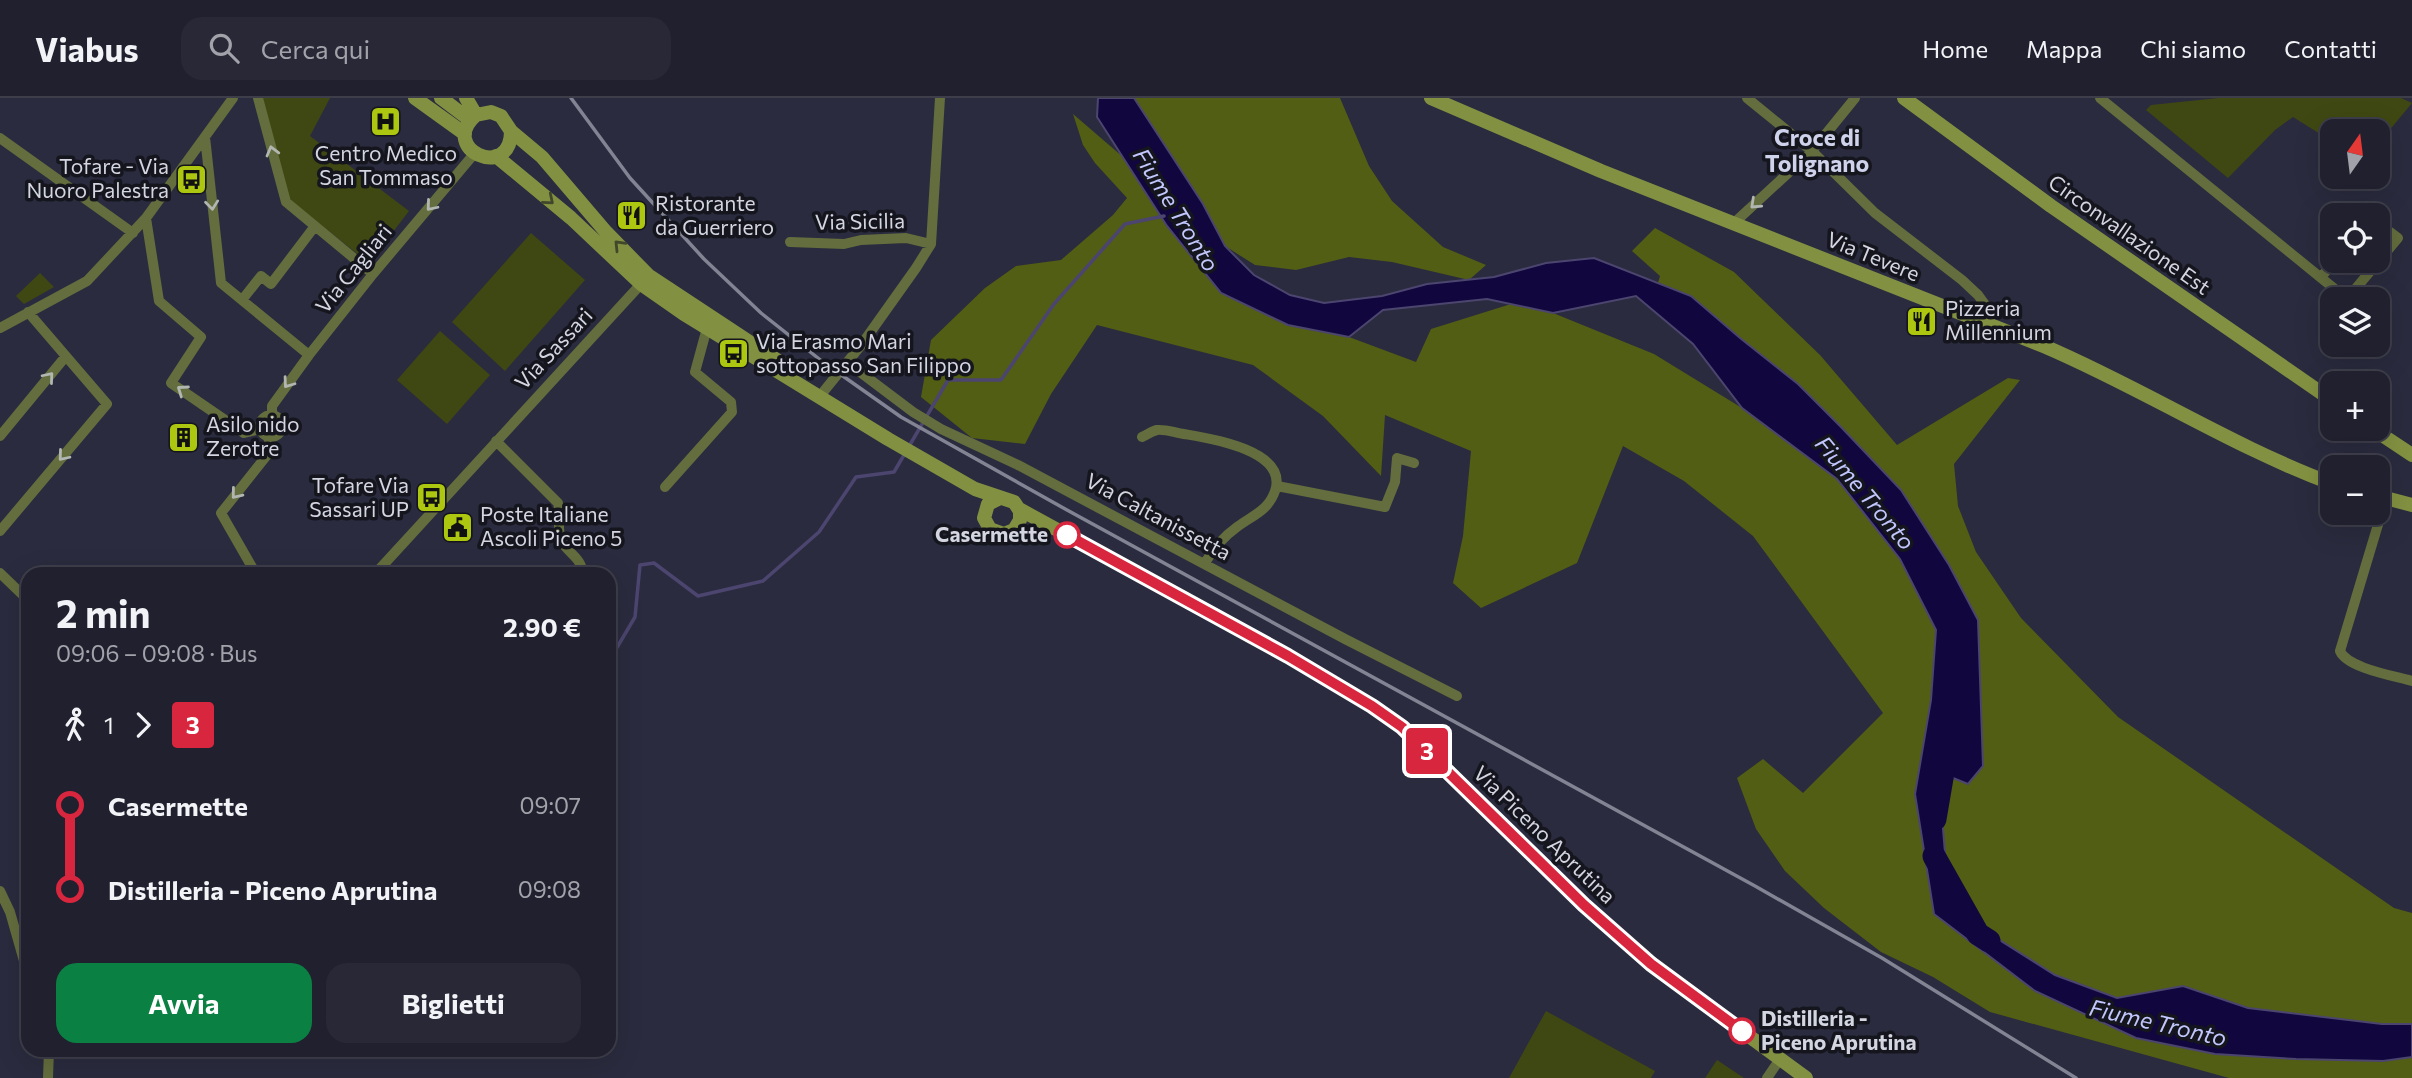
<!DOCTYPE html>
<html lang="it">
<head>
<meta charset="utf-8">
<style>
  :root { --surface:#20202e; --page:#282836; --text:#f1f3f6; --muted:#a2a3aa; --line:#3d3e4a; --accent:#0b8043 }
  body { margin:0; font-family:Commissioner,sans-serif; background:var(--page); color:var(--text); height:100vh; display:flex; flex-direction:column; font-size:26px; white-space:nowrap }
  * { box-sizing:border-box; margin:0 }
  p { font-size:23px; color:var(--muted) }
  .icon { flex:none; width:38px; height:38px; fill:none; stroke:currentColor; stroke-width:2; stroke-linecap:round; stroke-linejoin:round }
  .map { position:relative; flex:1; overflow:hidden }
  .sheet { position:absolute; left:21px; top:469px; width:595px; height:490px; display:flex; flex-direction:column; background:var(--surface); border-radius:21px; box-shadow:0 7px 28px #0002,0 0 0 2px var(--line) }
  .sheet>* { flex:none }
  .badge { padding:0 14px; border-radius:5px; font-size:24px; line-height:46px }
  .needle { width:46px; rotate:14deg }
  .buttons { position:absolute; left:2320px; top:21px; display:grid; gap:14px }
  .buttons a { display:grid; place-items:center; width:70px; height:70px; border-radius:14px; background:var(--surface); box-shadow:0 7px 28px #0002,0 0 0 2px var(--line); font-size:35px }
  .map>.badge { position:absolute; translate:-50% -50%; box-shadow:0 0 0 4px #fff }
  .legs { display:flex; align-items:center; gap:10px; height:77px; padding:0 35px; font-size:23px }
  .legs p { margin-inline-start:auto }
  .summary { display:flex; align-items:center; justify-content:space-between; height:119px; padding:0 35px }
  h1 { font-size:38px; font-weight:700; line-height:52px }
  .primary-button { display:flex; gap:14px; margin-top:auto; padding:14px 35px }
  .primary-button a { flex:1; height:80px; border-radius:21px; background:var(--accent); color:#fff; font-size:28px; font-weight:700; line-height:80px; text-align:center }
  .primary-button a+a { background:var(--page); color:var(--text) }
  ul { padding:0 35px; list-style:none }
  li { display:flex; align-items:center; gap:24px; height:84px; font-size:26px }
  li i { display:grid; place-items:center; width:10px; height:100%; margin:0 9px; background:currentColor }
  li i::after { content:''; width:18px; height:18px; margin:-9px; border:5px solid; border-radius:50%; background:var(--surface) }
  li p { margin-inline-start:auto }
  li:first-child i { background:linear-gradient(#0000 50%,currentColor 0) }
  li:last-child i { background:linear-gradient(currentColor 50%,#0000 0) }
  header { display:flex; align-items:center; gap:42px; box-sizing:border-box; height:98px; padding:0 35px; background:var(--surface); border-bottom:2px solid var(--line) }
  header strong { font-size:33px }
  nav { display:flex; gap:38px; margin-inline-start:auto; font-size:24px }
  .search { width:490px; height:63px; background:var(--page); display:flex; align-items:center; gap:18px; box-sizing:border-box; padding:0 24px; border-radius:21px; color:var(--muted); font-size:26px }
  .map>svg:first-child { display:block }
</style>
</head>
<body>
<header>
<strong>Viabus</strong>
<div class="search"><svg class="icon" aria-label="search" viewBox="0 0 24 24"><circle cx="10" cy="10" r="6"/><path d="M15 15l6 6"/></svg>Cerca qui</div>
<nav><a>Home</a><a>Mappa</a><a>Chi siamo</a><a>Contatti</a></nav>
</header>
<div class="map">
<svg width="2412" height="980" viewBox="0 0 2412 980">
  <rect width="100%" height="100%" fill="#2a2b3e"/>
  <!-- green -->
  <path fill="#3f4812" d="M263 0H330L310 38 409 113 369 165 287 100Z
    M2218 0H2401L2412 5 2378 46V33H2333V44L2293 19 2275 32 2228 80 2146 12 2151 7Z
    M531 135 585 182 505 273 452 224Z
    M40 175 54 189 24 206 16 198Z
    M440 233 490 277 447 326 397 282Z
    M1546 913 1655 973 1651 980H1509Z
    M1717 962 1744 980H1705Z"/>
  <!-- forest -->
  <path fill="#525e14" d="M1134 0H1340L1369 68 1392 103 1443 149 1486 167 1469 182 1392 164 1349 159 1296 172 1255 167 1225 148 1203 106Z
    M1073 16 1123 59 1139 82 1288 227 1349 239 1416 264 1431 231 1511 206 1553 215 1654 256 1742 310 1837 381 1900 461 1936 532 1931 602 1934 816 2136 940 2216 956 2296 961 2383 963 2412 959V980H2229L1990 914 1933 879 1881 854 1824 810 1785 773 1756 731 1737 680 1763 661 1803 695 1883 615 1753 438 1684 383 1623 348 1577 465 1481 510 1453 485 1463 438 1471 353 1385 317 1381 378 1323 318 1253 267 1097 227 1051 296 1025 346 972 340 921 299 931 242 985 190 1016 168 1061 162 1113 117 1127 100 1095 65 1083 47Z
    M1655 130 1734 174 1820 257 1897 347 2008 280 2020 282 1954 366 1958 408 1976 454 2021 520 2118 619 2394 810 2412 815V926H2382L2248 910 2183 888 2117 900 2055 877 1971 824 1947 780 1940 693 1943 675 1983 668 1901 392 1798 286 1740 240 1691 198 1658 185 1660 178 1632 153Z"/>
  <!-- water -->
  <path fill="#11073e" stroke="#4b456f" stroke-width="2" d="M1098 0H1134L1203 106 1225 148 1254 177 1290 197 1324 205 1382 198 1427 186 1494 179 1546 165 1594 160 1691 198 1740 240 1798 286 1841 329 1901 392 1949 467 1978 522 1983 668 1968 686 1943 676 1940 693 1947 780 1971 824 2055 877 2117 900 2183 888 2248 910 2382 926H2412V959L2383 963 2296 961 2215 956 2136 940 2035 893 1934 816 1915 696 1931 602 1936 532 1900 461 1837 381 1742 310 1693 246 1636 198 1553 215 1487 201 1383 212 1349 239 1288 227 1221 195 1167 128 1097 19Z"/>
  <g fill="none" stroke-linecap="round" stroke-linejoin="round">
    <!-- stream -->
    <path stroke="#4b456f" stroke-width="3.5" d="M908 350 948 282H1001L1054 206 1125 126 1164 118
      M609 563 635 519 640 467 654 465 698 498 763 483 819 434 856 379 894 374 904 357"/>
    <!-- river -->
    <path stroke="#11073e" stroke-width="23" d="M1935 721 1948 645
      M1934 758 1978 836 1989 843"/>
    <!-- street -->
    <path stroke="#636d3d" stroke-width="10" d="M258 0 286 104 373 176
      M1747 0 1812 53 1875 115 1962 182 1978 197 1986 208 1984 224
      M2100 0 2347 201 2398 140 2378 125
      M205 39 221 185 309 257
      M0 40 133 135
      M146 120 159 203 201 239 171 285 244 335 260 331
      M1734 125 1812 53 1855 0
      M790 144 844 146 861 142 906 140 931 146
      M2321 179 2335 163
      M242 202 261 178 271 186 315 128
      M0 230 87 183 146 120 233 0
      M848 265 913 314 941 331 1018 367 1345 541 1457 598
      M824 293 862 246 916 170 931 146 940 0
      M272 316V308L309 257 373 176 474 56
      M260 328a11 11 0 1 1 22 0a11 11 0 1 1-22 0Z
      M0 338 66 258
      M1142 339C1147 337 1152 333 1157 332 1165 331 1176 335 1184 336 1208 340 1289 352 1275 393 1268 413 1253 417 1237 429 1223 439 1213 451 1205 465
      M496 343 558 405C561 418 556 431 562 444 569 456 583 461 582 476
      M1277 388 1385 409 1395 384 1397 360 1414 365
      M665 389 732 314 731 304 695 274 707 230
      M2386 400 2340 553C2347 570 2395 578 2412 583
      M0 433 107 306 28 214
      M0 475 28 502
      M256 476 221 415 268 356 269 339
      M375 476 641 186
      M0 793 10 814 28 877
      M48 980 49 952
      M1767 980 1780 961"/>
    <!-- secondary -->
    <path stroke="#829141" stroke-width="14" d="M415 0 465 36
      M441 0 470 22
      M466 0 476 17
      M1431 0 1601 73 2046 249C2144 291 2233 349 2333 386
      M1904 0 2051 108 2333 303
      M511 33C511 84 437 51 476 17L491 14 501 18 511 33 542 59 606 134 648 177 789 270
      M496 58 571 120 641 186 684 216 888 341 975 391 1014 404 1020 413V422L1014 432 1004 436 990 431 984 420 988 406 1000 400
      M2373 331 2412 357
      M2378 398 2412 407
      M1019 411 1288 558 1372 608 1402 629 1584 807 1651 866 1806 980"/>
    <!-- rail -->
    <path stroke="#828393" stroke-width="3.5" d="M571 0 630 80 704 161 761 215 823 264 901 319 1067 412 1755 788 1882 860 2076 980"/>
  </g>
  <!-- one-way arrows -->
  <defs><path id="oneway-chevron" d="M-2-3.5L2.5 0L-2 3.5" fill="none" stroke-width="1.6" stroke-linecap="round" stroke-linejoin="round" transform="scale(1.75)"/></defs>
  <g stroke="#b1b6b0">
    <use href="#oneway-chevron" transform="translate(272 53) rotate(-105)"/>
    <use href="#oneway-chevron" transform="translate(1755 106) rotate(137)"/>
    <use href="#oneway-chevron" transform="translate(212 107) rotate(84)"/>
    <use href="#oneway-chevron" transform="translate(431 108) rotate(130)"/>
    <use href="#oneway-chevron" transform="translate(49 279) rotate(-50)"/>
    <use href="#oneway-chevron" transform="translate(288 285) rotate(126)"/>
    <use href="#oneway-chevron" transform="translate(182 292) rotate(-145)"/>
    <use href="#oneway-chevron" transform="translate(63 358) rotate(130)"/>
    <use href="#oneway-chevron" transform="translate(236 396) rotate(129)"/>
  </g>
  <g stroke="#40472b">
    <use href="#oneway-chevron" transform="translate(549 102) rotate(40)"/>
    <use href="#oneway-chevron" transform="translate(619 147) rotate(-134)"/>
  </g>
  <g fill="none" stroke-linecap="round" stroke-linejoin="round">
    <defs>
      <path id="line-1" d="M1067 437 1288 558 1372 608 1402 629 1584 807 1651 866 1742 933"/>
    </defs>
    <!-- line-1 casing -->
    <use href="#line-1" stroke="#fff" stroke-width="16"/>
    <!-- line-1 -->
    <use href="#line-1" stroke="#d7263d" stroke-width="10"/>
  </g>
  <!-- icons -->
  <defs>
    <symbol id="hospital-square" viewBox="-11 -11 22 22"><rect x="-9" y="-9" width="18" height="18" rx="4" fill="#adc60f" stroke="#14151d"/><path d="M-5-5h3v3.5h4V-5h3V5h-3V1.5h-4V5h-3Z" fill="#111"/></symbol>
    <symbol id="bus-square" viewBox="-11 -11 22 22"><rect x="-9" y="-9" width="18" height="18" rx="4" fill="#adc60f" stroke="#14151d"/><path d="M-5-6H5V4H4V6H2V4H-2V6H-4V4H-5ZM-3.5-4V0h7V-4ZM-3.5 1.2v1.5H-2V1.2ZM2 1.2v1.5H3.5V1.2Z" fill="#111"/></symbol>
    <symbol id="restaurant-square" viewBox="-11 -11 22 22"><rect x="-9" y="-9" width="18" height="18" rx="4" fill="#adc60f" stroke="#14151d"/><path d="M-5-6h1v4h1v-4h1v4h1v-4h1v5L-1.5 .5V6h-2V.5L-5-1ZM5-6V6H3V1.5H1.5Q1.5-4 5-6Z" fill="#111"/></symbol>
    <symbol id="building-square" viewBox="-11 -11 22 22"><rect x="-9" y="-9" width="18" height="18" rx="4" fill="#adc60f" stroke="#14151d"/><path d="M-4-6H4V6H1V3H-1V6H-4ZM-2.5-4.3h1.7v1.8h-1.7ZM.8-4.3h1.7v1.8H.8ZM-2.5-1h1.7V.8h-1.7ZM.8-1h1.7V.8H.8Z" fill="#111"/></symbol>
    <symbol id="civic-square" viewBox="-11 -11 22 22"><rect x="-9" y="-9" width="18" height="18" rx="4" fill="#adc60f" stroke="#14151d"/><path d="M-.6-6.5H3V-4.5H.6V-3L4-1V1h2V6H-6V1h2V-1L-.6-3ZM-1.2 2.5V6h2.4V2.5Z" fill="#111"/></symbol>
  </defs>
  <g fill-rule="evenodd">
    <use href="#hospital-square" x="368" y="6" width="35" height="35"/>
    <use href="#bus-square" x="174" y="64" width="35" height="35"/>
    <use href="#restaurant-square" x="614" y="100" width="35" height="35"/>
    <use href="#restaurant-square" x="1904" y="206" width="35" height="35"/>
    <use href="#bus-square" x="716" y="238" width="35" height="35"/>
    <use href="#building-square" x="166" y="322" width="35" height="35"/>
    <use href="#bus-square" x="414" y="382" width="35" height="35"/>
    <use href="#civic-square" x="440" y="412" width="35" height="35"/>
  </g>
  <!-- markers -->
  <g fill="#fff" stroke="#d7263d" stroke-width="3.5">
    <circle cx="1067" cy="437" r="12"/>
    <circle cx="1742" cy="933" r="12"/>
  </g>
  <g text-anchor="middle" stroke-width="7" stroke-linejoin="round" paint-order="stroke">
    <!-- poi labels -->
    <g font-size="21" fill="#d3d5e1" stroke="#14151d" text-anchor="start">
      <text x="386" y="63" text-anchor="middle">Centro Medico<tspan x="386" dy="24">San Tommaso</tspan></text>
      <text x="169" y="76" text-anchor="end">Tofare - Via<tspan x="169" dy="24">Nuoro Palestra</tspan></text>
      <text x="655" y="113">Ristorante<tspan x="655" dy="24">da Guerriero</tspan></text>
      <text x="1945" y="218">Pizzeria<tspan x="1945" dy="24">Millennium</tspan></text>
      <text x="756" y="251">Via Erasmo Mari<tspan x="756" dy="24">sottopasso San Filippo</tspan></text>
      <text x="206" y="334">Asilo nido<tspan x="206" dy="24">Zerotre</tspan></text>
      <text x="409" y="395" text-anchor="end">Tofare Via<tspan x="409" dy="24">Sassari UP</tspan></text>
      <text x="480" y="424">Poste Italiane<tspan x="480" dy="24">Ascoli Piceno 5</tspan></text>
    </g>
    <!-- street labels -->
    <g font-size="21" fill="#d3d5e1" stroke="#14151d">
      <text transform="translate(860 124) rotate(-1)" y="7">Via Sicilia</text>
      <text transform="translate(2129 137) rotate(35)" y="7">Circonvallazione Est</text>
      <text transform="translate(1873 159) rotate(22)" y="7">Via Tevere</text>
      <text transform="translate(354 171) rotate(-51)" y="7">Via Cagliari</text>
      <text transform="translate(554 251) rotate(-47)" y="7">Via Sassari</text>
      <text transform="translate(1158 419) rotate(28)" y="7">Via Caltanissetta</text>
      <text transform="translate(1544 737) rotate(44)" y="7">Via Piceno Aprutina</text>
    </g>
    <!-- stop labels -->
    <g font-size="21" font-weight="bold" fill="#d3d5e1" stroke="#14151d" text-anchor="end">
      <text x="1048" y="444">Casermette</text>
      <text x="1761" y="928" text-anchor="start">Distilleria -<tspan x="1761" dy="24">Piceno Aprutina</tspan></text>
    </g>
    <!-- neighbourhood labels -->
    <g font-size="23" font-weight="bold" fill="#cfd2eb" stroke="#14151d">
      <text x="1817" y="48">Croce di<tspan x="1817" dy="26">Tolignano</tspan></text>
    </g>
    <!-- water labels -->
    <g font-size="23" font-style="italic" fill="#c1c6fc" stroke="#14151d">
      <text transform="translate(1176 112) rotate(58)" y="8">Fiume Tronto</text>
      <text transform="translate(1865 395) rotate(50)" y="8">Fiume Tronto</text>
      <text transform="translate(2158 925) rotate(13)" y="8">Fiume Tronto</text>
    </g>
  </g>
</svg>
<div class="buttons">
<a><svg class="needle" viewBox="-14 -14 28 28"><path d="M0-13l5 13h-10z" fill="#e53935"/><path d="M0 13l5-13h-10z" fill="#a2a3aa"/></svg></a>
<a><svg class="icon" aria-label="locate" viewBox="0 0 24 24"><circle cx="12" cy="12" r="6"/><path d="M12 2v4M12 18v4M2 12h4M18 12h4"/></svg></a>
<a><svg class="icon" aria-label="layers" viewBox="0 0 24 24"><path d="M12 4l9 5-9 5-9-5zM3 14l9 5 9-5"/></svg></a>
<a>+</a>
<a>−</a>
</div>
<b class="badge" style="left:1427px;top:653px;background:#d7263d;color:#fff">3</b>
<section class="sheet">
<div class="summary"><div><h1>2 min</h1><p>09:06 – 09:08 · Bus</p></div><b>2.90 €</b></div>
<div class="legs"><svg class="icon" aria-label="walk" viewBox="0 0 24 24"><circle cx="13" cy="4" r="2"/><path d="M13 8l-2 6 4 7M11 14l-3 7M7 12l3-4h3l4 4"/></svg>1<svg class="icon" aria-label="forward" viewBox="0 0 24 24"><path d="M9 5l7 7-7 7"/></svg><b class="badge" style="background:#d7263d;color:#fff">3</b></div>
<ul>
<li><i style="color:#d7263d"></i><b>Casermette</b><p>09:07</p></li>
<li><i style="color:#d7263d"></i><b>Distilleria - Piceno Aprutina</b><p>09:08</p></li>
</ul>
<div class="primary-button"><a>Avvia</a><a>Biglietti</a></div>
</section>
</div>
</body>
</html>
